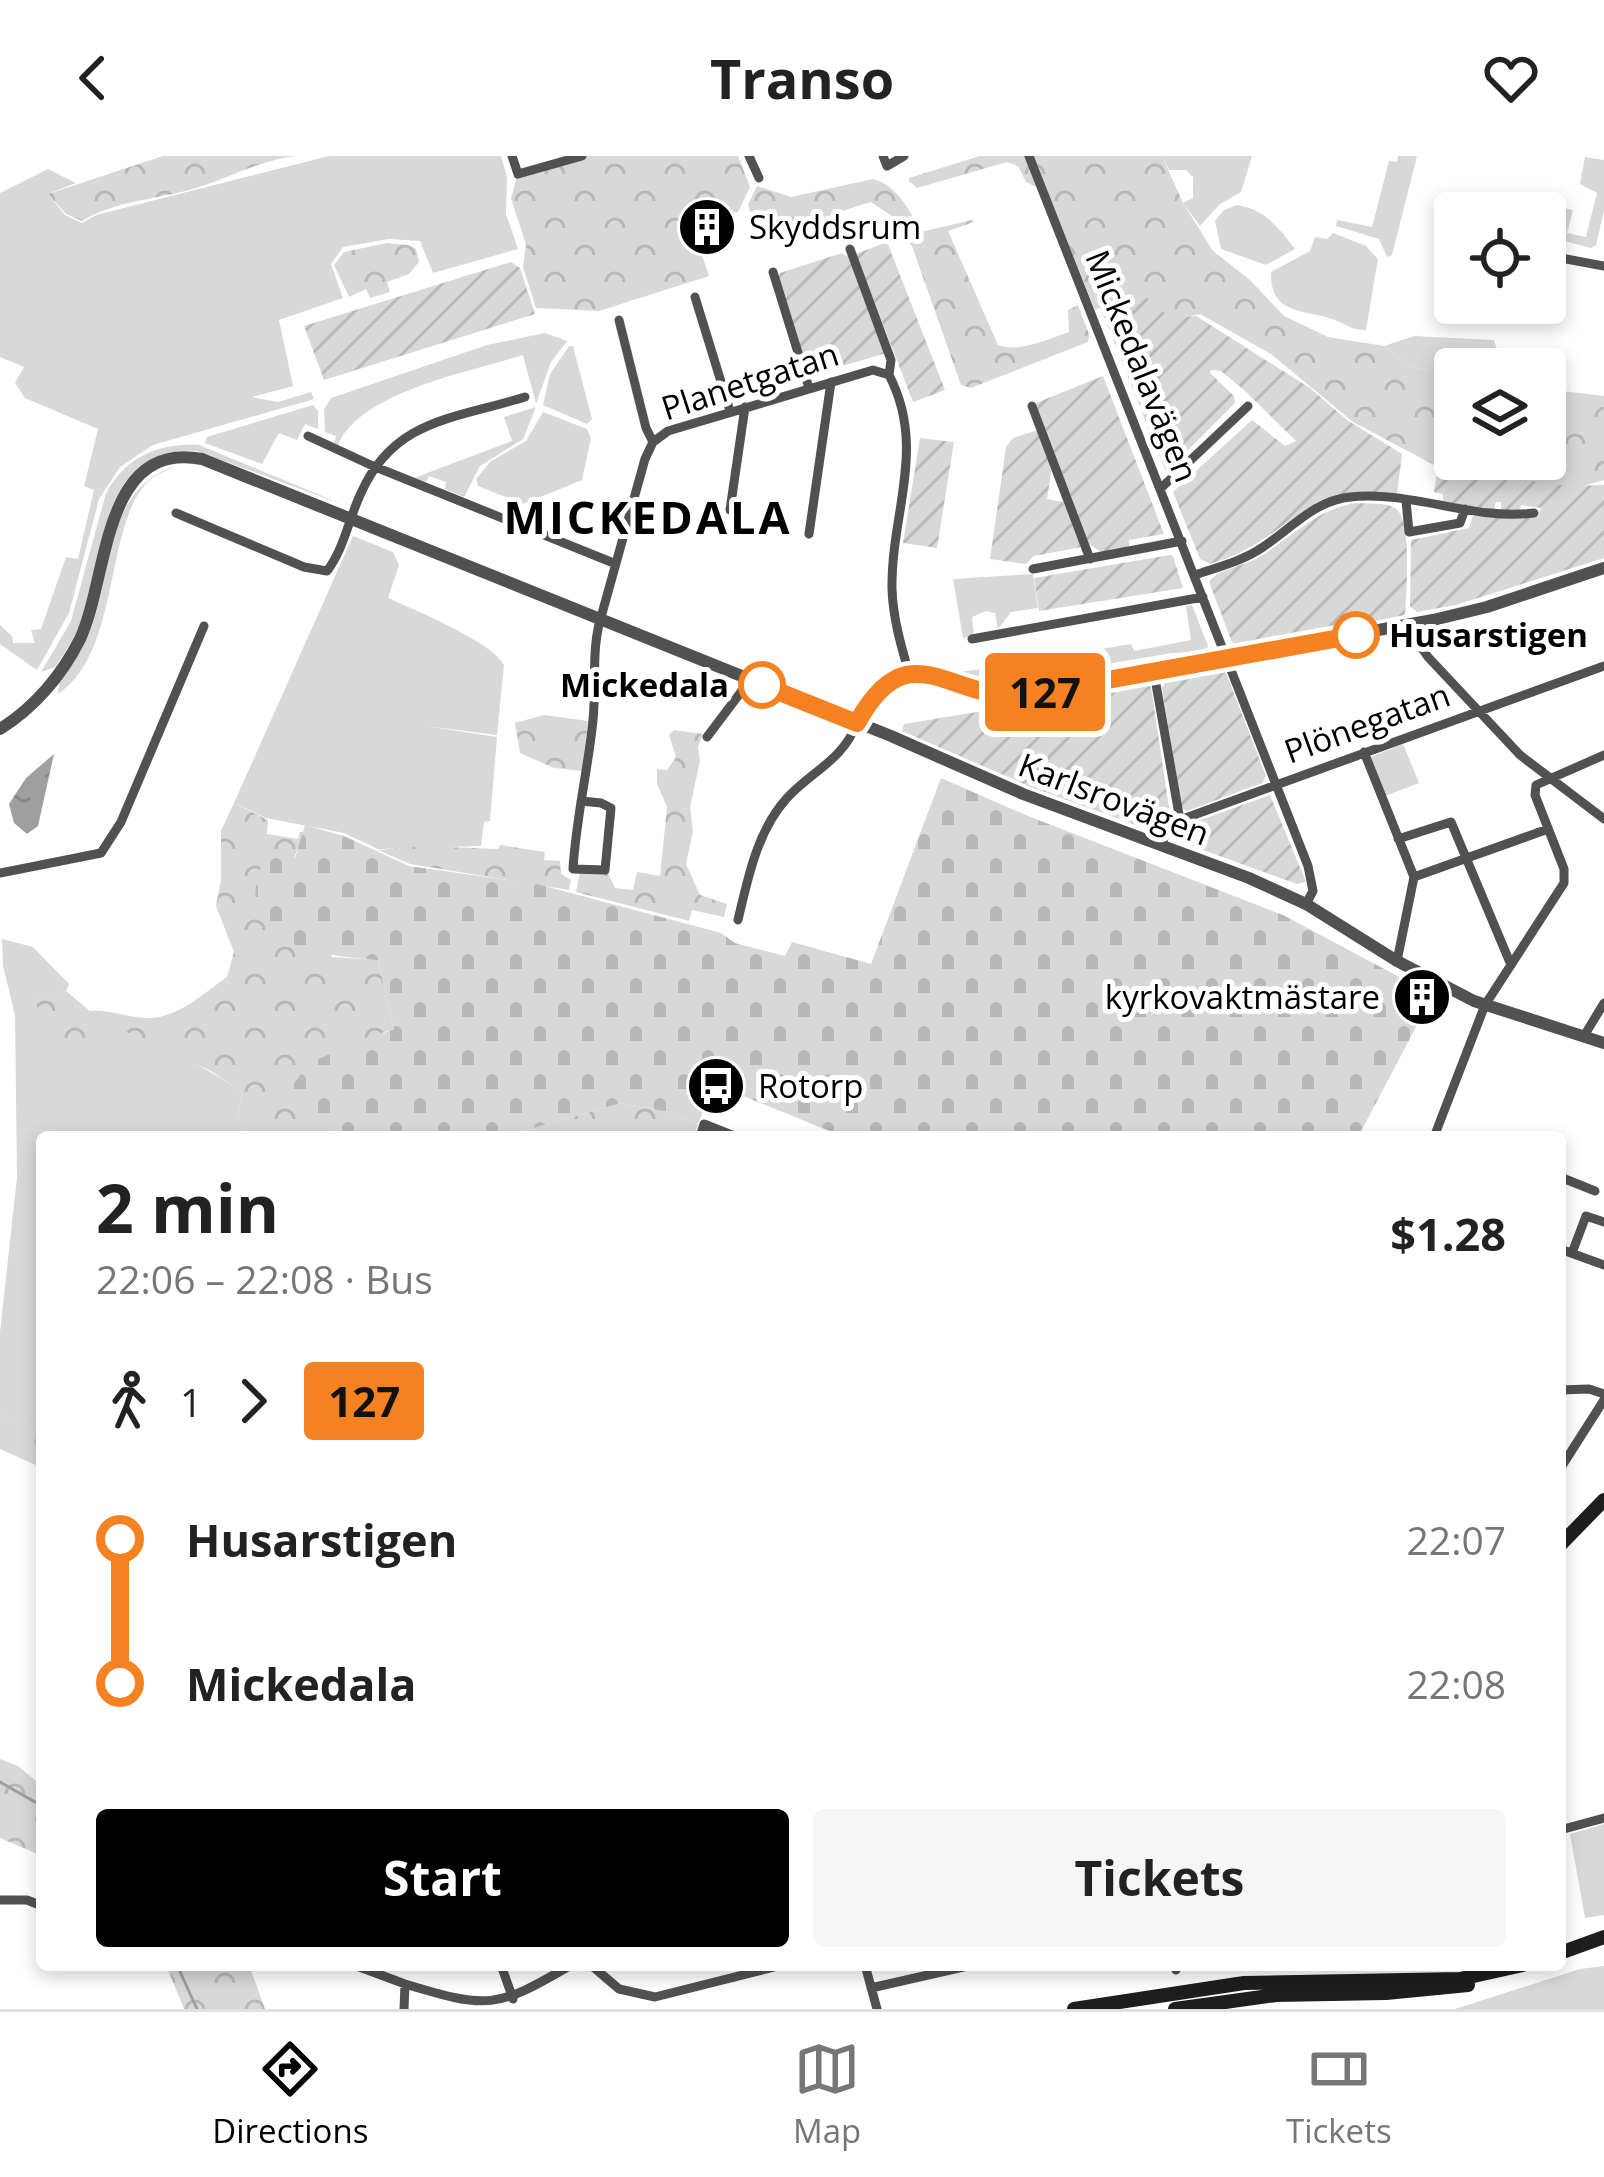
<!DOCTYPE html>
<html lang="en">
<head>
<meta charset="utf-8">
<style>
  :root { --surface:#fff; --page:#f6f6f6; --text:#222; --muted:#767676; --line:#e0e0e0; --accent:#000 }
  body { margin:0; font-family:"Open Sans",sans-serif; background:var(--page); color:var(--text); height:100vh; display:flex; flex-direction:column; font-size:45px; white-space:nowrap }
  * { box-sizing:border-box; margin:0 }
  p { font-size:39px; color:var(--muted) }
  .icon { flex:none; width:66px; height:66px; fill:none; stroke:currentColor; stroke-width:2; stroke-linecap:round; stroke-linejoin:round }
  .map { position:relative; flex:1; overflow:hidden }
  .side { position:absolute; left:36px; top:975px; width:1530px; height:840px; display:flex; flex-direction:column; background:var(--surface); border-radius:12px; box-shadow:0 6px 18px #0003 }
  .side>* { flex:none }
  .badge { padding:0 24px; border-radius:9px; font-size:42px; line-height:78px }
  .tools { position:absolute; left:1434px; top:36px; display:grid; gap:24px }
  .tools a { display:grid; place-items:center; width:132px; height:132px; border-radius:12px; background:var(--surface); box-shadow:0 6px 18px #0003; font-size:60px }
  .map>.badge { position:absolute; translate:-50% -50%; box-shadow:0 0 0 6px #fff }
  .legs { display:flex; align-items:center; gap:18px; height:132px; padding:0 60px; font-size:39px }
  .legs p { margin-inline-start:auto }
  .headline { display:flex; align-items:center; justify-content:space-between; height:204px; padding:0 60px }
  h1 { font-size:66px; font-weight:700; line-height:90px }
  .button { display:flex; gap:24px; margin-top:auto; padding:24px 60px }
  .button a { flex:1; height:138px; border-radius:12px; background:var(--accent); color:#fff; font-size:48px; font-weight:700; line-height:138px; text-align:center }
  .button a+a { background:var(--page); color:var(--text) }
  ul { padding:0 60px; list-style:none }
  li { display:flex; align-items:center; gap:42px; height:144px; font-size:45px }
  li i { display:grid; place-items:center; width:18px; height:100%; margin:0 15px; background:currentColor }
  li i::after { content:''; width:30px; height:30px; margin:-15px; border:9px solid; border-radius:50%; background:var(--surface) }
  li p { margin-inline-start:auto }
  li:first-child i { background:linear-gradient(#0000 50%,currentColor 0) }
  li:last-child i { background:linear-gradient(currentColor 50%,#0000 0) }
  header { display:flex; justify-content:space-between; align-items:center; height:156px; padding:0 60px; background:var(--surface); font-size:54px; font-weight:700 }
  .tabs { display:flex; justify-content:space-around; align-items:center; height:168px; border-top:3px solid var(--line); background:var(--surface); font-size:33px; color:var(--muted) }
  .tabs a { display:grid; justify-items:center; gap:6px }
  .tabs .active { color:var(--accent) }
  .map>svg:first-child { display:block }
</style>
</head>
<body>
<header><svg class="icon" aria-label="back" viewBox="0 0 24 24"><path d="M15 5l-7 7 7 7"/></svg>Transo<svg class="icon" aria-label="heart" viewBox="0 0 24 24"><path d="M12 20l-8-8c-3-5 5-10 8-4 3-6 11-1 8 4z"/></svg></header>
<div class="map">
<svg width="1604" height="1853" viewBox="0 0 1604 1853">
  <defs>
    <pattern id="forest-crowns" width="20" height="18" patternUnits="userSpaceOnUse" patternTransform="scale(3)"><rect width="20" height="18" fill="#d8d8d8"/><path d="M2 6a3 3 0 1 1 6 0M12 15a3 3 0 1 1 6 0" fill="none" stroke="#b8b8b8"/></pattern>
    <pattern id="cemetery-stones" width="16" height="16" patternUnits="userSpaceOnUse" patternTransform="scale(3)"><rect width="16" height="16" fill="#d8d8d8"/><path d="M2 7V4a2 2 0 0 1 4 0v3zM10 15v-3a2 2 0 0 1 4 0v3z" fill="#b8b8b8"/></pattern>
    <pattern id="garden-furrows" width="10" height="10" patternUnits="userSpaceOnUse" patternTransform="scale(3)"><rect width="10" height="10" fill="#d8d8d8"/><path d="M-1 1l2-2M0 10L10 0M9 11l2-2" fill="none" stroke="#b8b8b8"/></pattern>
    <pattern id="water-ripples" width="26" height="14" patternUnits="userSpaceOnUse" patternTransform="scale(3)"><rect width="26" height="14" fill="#9f9f9f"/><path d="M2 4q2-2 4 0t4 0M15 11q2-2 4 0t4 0" fill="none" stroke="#878787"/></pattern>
  </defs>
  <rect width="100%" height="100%" fill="#fff"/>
  <!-- grass -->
  <path fill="#d8d8d8" d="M329 0H501L507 21 506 58 518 93 433 117 420 85 389 83 343 91 331 108 343 142 279 164 293 230 252 241 278 246 311 236 314 243 153 289 120 311 99 343 69 457 37 514 0 488V469L12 480 13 487H35L31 474 41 473 66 401 78 403 94 334 84 330 98 273 25 242 15 227 24 211 0 201V37L48 13 76 27 48 38 65 59 82 67 96 59Z
    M1162 0H1252L1241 36 1220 48 1200 70 1183 47 1193 42V21L1186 14H1169Z
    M1398 0H1417L1392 99 1387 101 1379 83 1336 70 1337 64 1372 71 1389 5 1397 6Z
    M1585 1 1604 4V55L1596 89 1591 92 1545 80V72L1552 73 1559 51 1573 54 1567 77 1586 81 1597 37 1580 28Z
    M1237 49C1266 54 1278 71 1295 93L1266 109 1221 93 1215 65 1224 54Z
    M1333 77 1366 90 1378 103 1366 174C1352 174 1349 170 1337 165 1307 152 1270 162 1271 116L1310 95 1315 81 1327 83Z
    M545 177 567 185 551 206 536 248 523 199C470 216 361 235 338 289L334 287 336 280 325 276 324 253 331 242 487 189Z
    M1414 180 1494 184 1503 213H1455V219L1411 211 1384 190Z
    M569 190H573L592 263 587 268 543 249 550 218Z
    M313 249 318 255V273L305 268 297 284 279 277 262 308 205 287 207 281Z
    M536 251 523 283 480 310 464 341 445 333 446 326 429 320 426 326 414 322 512 285 504 261Z
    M543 256 587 273 591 282 582 324 523 348 478 330 476 323 491 305 526 285Z
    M199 289 344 349 197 295C103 290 106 387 85 453 79 474 68 493 55 511L41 516 71 465 106 337C126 301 158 287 199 289Z
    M175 310C165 316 152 320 144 330 105 377 119 498 58 538L59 528C72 509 84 491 92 470 113 408 106 334 175 310Z
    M353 380 393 396 399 409 388 442C413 453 494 487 504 509L497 579 425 570 497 581 490 665 484 666 481 690 378 693 344 677 266 662 234 647Z
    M1033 418 1038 452 1011 456 998 473 995 457 986 455 972 461 974 480 963 482 953 423Z
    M1192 449 1208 490 1206 496 1172 497 996 527 960 516 1021 507 1024 513 1078 504 1077 497 1131 488 1134 495 1191 484 1186 450Z
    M1403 588 1419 627 1385 640 1371 601Z
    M2 783 33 791 69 828 66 835 33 841C104 868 179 892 242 936L238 962 252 981H42V1272L0 1259V1176L17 1021 15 859 3 810Z
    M1604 1668V1759L1585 1762 1570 1678Z
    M1604 1810V1853H1455L1580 1813Z"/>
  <!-- forest -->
  <path fill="url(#forest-crowns)" d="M163 0H296C259 4 225 24 189 34 153 44 115 45 82 65L66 58 48 38Z
    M587 0H738L750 31 738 56 691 65 709 120 599 155 536 152 523 111 526 89 511 42 517 20Z
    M980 0H1026L1036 31 1026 26 1018 10 1007 6 917 32 909 25V22Z
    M1033 0H1162L1183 47 1213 95 1250 124 1284 160 1328 181 1384 190 1411 211 1455 219V303H1545V233L1604 240V324L1576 332 1438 311 1353 266 1271 198 1200 158 1159 167 1138 139 1095 154Z
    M873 23C891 27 905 46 913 61L911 67 903 68 871 46C846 53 818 66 792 67 778 67 767 61 752 61L748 49 757 30 791 41Z
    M972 64 974 66 948 75 998 189C1019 197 1048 183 1069 176L1068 154 1078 149 1089 178 1088 186 971 232 961 229 912 90 904 80Z
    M387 87 408 89 416 93 419 106 409 118 387 126 390 136 370 142 366 133 349 141 334 109 344 96Z
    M544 559 588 565 582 615 554 612 520 597 515 567Z
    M674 574 703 578 698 591 700 605 690 651 693 675 686 708 700 739 727 748 724 761 692 754 689 765 576 736 580 716 608 717 615 732 633 734 637 716 660 720 667 651 657 628V613L667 614 676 601 669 579Z
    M234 647 268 664 267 678 298 683 300 676H304L294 702 332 801 378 804 394 873 382 877 331 970 351 981H252L238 962 242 936 211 915 126 876 104 895 52 879 32 841 66 835 90 855C110 853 129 862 149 862 178 862 204 837 227 821L234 796 216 750 221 724V675Z
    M500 689 545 696 544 704 560 705 561 718 571 724 569 734 410 708 378 694 425 690 498 693Z
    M621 947 668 956 698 968 694 981H503Z
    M0 1259 42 1272V1312L0 1293Z
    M0 1603 18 1610 42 1630V1700L0 1682Z
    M166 1809H249L265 1853H184Z"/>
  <!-- cemetery -->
  <path fill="url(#cemetery-stones)" d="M941 622 1028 660 1283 759 1433 839 1358 981H844L714 928 698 968 668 956 621 947 503 981H351L331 970 290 933 310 906 394 873 378 804C338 801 267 796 256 746 253 733 261 712 264 699L283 692 295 702 305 669 344 680 409 710 537 728 721 777 735 787 785 800 792 786 871 808Z"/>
  <!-- garden -->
  <path fill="url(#garden-furrows)" d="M887 86 945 234 913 246 856 98Z
    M842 97 848 101 886 197 809 220 778 122 780 117Z
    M511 106 520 112 535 158 324 224 304 170Z
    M1139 135 1171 162 1196 160 1310 232 1347 264 1402 298 1397 338C1299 326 1292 384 1210 408L1200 403 1173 336 1252 264 1285 290 1296 285 1244 234 1221 215 1211 214 1210 217 1234 240 1235 247 1166 316 1100 151Z
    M1103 220 1164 378 1129 384V392L1101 396 1089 388 1036 247Z
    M1038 274 1052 311 1047 343 1063 346 1081 391 1034 400 1026 408 990 403 1006 291 1013 282Z
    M920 282 954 286 937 392 903 387Z
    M1438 311 1566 330 1604 329V402L1456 449 1417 456 1410 450 1411 384 1469 372 1473 360 1538 361 1541 352 1521 349 1519 356 1501 355V346H1496L1494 353 1443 346V338L1434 336Z
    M1355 347C1366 348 1385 346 1395 352 1413 363 1406 439 1405 459L1242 491 1232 486 1209 426C1219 412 1244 411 1261 400 1293 380 1316 354 1355 347Z
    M1170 399 1173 400 1183 432 1039 455 1034 422Z
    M1221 514 1226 517 1266 620 1262 627 1187 655 1181 652 1162 532 1166 525Z
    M1146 528 1151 531 1170 658 1141 671 1031 631 902 575 904 568Z
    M1270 639 1306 726 1297 728 1181 686 1184 670Z"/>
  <!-- water -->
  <path fill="url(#water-ripples)" d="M54 598 38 670 27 678 14 667 9 648 26 622Z"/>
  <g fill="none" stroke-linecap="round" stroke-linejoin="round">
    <!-- stream -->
    <path stroke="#9f9f9f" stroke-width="3" d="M0 1626 42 1650
      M177 1809 197 1853"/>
    <!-- minor -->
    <path stroke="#515151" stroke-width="9" d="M512 0 518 18 582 0
      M749 0 759 22
      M883 0 887 10 904 0
      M1029 0 1308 710 1313 735 1306 748
      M1449 60 1455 78
      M850 93 891 204 889 219
      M1545 99 1604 110
      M773 116 809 232
      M695 141 730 255
      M619 164 646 272 653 286
      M1032 250 1090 403
      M308 280 373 310 616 408
      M1161 332 1248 250
      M1406 345 1409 376 1460 367 1465 353
      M730 354 745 251
      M176 357 304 411 327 415C344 393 349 362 361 337 394 263 454 263 525 241
      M809 378 831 226
      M1033 413 1182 385
      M1195 419C1218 411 1243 405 1263 391 1292 372 1314 345 1350 341 1411 334 1473 365 1534 357
      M1406 470 1428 501 1520 599 1604 663
      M972 483 1203 441
      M1154 517 1180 664
      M707 581 750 524
      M1364 596 1414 721 1397 805
      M581 645 601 647 611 652 605 714 573 713C576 662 588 614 593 564 597 523 590 493 603 454L645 303 653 286 668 275 873 214 889 219C927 292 891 356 892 433 893 462 901 490 909 517
      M1398 683 1451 666 1511 809
      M1161 690 1167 674 1180 664 1604 510
      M0 717 101 697 121 666 204 470
      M1414 721 1548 673
      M738 764C748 722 757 675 787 642 812 615 843 604 857 567
      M1584 880 1604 847
      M700 981 704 968 737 981
      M1434 981 1485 849 1564 727V713L1535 639 1536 629 1604 599
      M1560 1021 1595 1035
      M1560 1093 1604 1109
      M1572 1097 1586 1060 1604 1066
      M1560 1234 1589 1233 1604 1238
      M1560 1313 1604 1244
      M1560 1674 1604 1662
      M0 1744H27L42 1750
      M354 1809 405 1828
      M501 1809 513 1843
      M591 1809 619 1833 655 1841 782 1809
      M865 1809 877 1853
      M1174 1809 1176 1814
      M871 1832 972 1809
      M404 1853 405 1828C488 1853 496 1853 571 1809"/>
    <!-- tertiary -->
    <path stroke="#515151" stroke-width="12" d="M857 567C908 473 948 543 1019 540L1433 464 1487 451 1604 412
      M0 573C34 552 62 519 80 483 109 422 101 284 202 303L891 580 1023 638 1249 722 1306 748 1397 805 1474 845 1604 887"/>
    <!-- secondary -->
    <path stroke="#1e1e1e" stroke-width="14" d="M1560 1389 1604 1344
      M1560 1797 1604 1781
      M1074 1853 1244 1827 1460 1823 1523 1809
      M1175 1853 1276 1839 1386 1837 1468 1829"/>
  </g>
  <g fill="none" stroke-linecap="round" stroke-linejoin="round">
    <defs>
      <path id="line-1" d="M762 529 857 567C908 474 948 542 1019 540L1356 479"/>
    </defs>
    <!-- line-1 casing -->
    <use href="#line-1" stroke="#fff" stroke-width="27"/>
    <!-- line-1 -->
    <use href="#line-1" stroke="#f58220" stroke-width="18"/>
  </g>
  <!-- icons -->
  <defs>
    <symbol id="building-disc" viewBox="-11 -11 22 22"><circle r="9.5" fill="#000" stroke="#fff"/><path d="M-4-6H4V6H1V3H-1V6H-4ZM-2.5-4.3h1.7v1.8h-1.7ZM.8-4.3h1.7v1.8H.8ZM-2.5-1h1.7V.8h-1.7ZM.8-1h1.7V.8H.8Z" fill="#fff"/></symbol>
    <symbol id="bus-disc" viewBox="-11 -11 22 22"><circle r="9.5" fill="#000" stroke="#fff"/><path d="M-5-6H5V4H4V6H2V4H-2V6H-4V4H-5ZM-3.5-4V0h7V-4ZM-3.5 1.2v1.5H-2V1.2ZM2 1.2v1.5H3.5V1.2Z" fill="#fff"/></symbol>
  </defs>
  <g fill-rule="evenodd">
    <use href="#building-disc" x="674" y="38" width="66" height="66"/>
    <use href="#building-disc" x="1389" y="808" width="66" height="66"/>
    <use href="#bus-disc" x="683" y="897" width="66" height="66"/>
  </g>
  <!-- markers -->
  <g fill="#fff" stroke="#f58220" stroke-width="6">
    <circle cx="1356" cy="479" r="21"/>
    <circle cx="762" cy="529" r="21"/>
  </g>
  <g text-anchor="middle" stroke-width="10" stroke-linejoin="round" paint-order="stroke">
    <!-- poi labels -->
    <g font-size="33" fill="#000" stroke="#fff" text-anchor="start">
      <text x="749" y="83">Skyddsrum</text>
      <text x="1380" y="853" text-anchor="end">kyrkovaktmästare</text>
      <text x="758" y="942">Rotorp</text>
    </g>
    <!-- street labels -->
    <g font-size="33" fill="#000" stroke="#fff">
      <text transform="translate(1142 210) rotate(68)" y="12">Mickedalavägen</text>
      <text transform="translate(750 225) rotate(-18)" y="12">Planetgatan</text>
      <text transform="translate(1367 567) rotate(-20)" y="12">Plönegatan</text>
      <text transform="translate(1114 643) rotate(21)" y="12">Karlsrovägen</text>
    </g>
    <!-- stop labels -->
    <g font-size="33" font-weight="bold" fill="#000" stroke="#fff" text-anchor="start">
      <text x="1389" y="491">Husarstigen</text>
      <text x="729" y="541" text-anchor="end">Mickedala</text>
    </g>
    <!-- district labels -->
    <g font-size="45" font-weight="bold" letter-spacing="3" fill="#000" stroke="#fff">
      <text x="648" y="378">MICKEDALA</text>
    </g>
  </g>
</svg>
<div class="tools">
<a><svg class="icon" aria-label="locate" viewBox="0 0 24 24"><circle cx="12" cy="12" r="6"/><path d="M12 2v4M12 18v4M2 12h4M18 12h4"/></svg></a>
<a><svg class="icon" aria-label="layers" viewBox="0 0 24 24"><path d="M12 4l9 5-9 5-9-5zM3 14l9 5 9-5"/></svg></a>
</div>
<b class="badge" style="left:1045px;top:536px;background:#f58220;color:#111">127</b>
<section class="side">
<div class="headline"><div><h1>2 min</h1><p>22:06 – 22:08 · Bus</p></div><b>$1.28</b></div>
<div class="legs"><svg class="icon" aria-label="walk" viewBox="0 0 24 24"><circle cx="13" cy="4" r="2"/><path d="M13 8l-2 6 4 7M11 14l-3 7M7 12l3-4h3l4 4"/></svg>1<svg class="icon" aria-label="forward" viewBox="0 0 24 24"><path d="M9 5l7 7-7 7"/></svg><b class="badge" style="background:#f58220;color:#111">127</b></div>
<ul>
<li><i style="color:#f58220"></i><b>Husarstigen</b><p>22:07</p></li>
<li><i style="color:#f58220"></i><b>Mickedala</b><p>22:08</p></li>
</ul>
<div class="button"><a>Start</a><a>Tickets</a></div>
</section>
</div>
<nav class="tabs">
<a class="active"><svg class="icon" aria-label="directions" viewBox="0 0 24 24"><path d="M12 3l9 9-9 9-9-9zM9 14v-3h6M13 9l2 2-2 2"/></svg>Directions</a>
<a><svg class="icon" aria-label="map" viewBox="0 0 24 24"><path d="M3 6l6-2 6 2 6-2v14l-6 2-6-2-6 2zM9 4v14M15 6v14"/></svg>Map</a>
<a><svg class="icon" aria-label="tickets" viewBox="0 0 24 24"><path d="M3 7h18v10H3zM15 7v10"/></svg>Tickets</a>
</nav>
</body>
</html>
